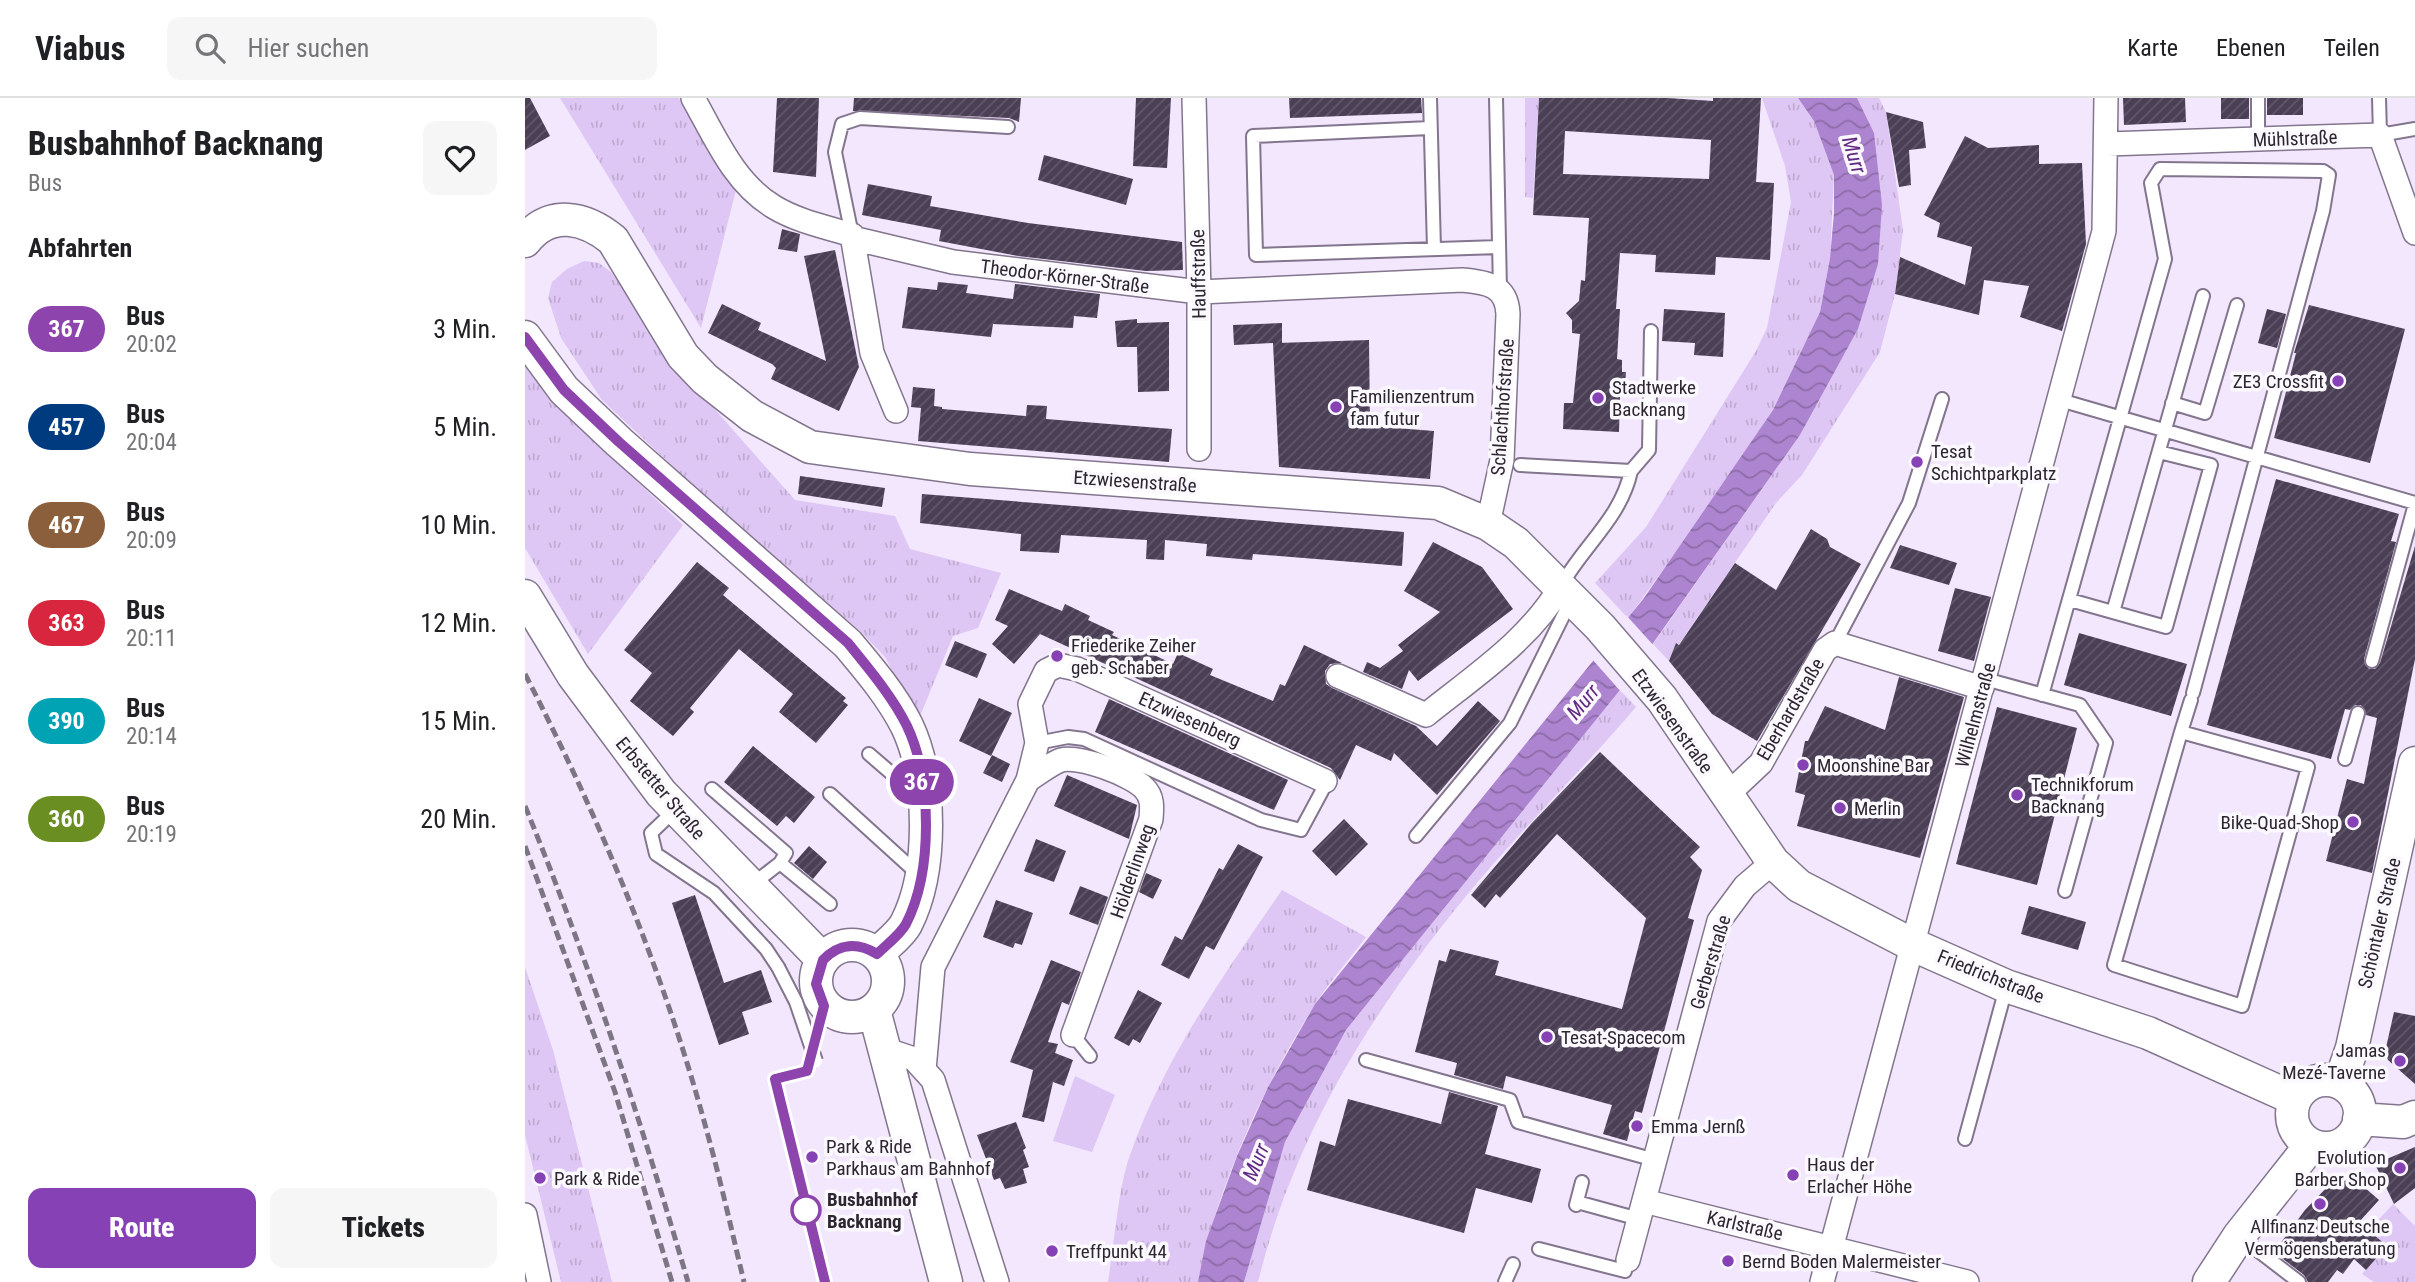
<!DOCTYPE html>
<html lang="de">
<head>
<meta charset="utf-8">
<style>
  :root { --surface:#fff; --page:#f6f6f6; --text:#202124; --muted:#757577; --line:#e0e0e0; --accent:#8641b4 }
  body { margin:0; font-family:"Roboto Condensed",sans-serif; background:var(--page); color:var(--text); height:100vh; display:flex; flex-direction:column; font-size:26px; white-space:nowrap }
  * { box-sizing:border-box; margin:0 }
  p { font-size:23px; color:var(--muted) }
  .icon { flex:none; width:38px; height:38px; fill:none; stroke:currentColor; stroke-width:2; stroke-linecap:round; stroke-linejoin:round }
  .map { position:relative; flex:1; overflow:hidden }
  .side { display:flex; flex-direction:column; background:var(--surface); width:525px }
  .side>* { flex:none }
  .badge { padding:0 14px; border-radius:23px; font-size:24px; line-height:46px }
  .map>.badge { position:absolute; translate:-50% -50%; box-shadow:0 0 0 4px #fff }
  h2 { padding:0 28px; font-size:26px; line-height:63px }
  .round { display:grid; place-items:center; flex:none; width:74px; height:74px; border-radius:14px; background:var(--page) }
  .head { display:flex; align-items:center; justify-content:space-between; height:119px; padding:0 28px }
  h1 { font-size:33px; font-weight:800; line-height:52px }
  .button { display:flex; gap:14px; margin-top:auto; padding:14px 28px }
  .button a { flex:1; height:80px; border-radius:14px; background:var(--accent); color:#fff; font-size:28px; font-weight:800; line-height:80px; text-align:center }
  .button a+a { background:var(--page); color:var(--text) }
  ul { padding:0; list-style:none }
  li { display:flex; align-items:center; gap:21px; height:98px; padding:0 28px }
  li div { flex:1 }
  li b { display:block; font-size:26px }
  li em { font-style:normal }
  li .badge { min-width:77px; font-weight:700; text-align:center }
  header { display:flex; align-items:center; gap:42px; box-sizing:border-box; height:98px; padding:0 35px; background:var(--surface); border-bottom:2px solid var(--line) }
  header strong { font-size:33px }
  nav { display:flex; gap:38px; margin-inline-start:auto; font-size:24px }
  .search { width:490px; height:63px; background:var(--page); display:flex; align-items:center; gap:18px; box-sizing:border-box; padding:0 24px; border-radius:14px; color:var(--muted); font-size:26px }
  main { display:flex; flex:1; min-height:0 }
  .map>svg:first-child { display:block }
</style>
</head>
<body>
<header>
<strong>Viabus</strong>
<div class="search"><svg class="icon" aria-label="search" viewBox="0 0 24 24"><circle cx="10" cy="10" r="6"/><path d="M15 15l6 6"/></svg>Hier suchen</div>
<nav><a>Karte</a><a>Ebenen</a><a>Teilen</a></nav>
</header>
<main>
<section class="side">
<div class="head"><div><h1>Busbahnhof Backnang</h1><p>Bus</p></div><a class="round"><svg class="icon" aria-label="heart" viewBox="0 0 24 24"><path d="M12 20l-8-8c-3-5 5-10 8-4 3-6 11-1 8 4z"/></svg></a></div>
<h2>Abfahrten</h2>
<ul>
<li><span class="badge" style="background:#8e44ad;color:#fff">367</span><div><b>Bus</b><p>20:02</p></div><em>3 Min.</em></li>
<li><span class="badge" style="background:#003b80;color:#fff">457</span><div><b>Bus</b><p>20:04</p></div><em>5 Min.</em></li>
<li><span class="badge" style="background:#8b5e3c;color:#fff">467</span><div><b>Bus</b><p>20:09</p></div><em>10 Min.</em></li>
<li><span class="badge" style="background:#d7263d;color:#fff">363</span><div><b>Bus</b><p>20:11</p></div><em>12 Min.</em></li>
<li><span class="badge" style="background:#00a3b4;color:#fff">390</span><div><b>Bus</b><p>20:14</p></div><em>15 Min.</em></li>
<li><span class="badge" style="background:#6b8e23;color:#fff">360</span><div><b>Bus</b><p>20:19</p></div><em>20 Min.</em></li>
</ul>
<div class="button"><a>Route</a><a>Tickets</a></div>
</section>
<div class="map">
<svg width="1890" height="1184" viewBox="0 0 1890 1184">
  <defs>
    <pattern id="grass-tufts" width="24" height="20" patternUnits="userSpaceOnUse" patternTransform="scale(1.75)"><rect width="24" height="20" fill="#dfc7f5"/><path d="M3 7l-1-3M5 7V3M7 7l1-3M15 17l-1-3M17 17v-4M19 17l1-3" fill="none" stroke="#c0abd2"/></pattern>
    <pattern id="water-waves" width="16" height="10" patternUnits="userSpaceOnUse" patternTransform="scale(1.75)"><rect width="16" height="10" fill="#ad84cf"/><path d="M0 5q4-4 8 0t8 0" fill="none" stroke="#8d6ca8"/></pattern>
    <pattern id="building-hatch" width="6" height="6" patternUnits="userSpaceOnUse" patternTransform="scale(1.75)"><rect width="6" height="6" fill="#4a3f55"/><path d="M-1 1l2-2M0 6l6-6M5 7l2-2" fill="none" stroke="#61586b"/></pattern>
  </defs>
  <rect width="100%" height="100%" fill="#f2e7fd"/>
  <!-- grass -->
  <path fill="url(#grass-tufts)" d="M35 0H154L211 92 176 230Z
    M1000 0H1014L1008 100 1000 99Z
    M1237 0H1273L1289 23 1309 77 1305 160 1295 214 1248 312 1180 414 1103 520 1070 485 1121 429 1231 253 1242 230 1266 104 1260 68Z
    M1332 0H1354L1361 14 1378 132 1370 196 1355 254 1277 377 1251 405 1154 546 1151 545 1144 563 1128 546 1275 337 1333 231Z
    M59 163 74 165 86 174 164 282 270 402 370 418 385 451 476 475 453 530 428 538 393 623 360 559 337 535 185 403 77 302 36 240 23 200 27 184 42 171Z
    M0 261 28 304 158 427 63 556 0 450Z
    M1095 592 1111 609C1055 675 992 735 937 803 845 916 768 1041 733 1184H719L760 1044 821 932Z
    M757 792 841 839C824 862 804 884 789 908 736 992 693 1087 673 1184H583C589 1148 593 1090 605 1057 638 962 700 875 757 792Z
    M0 869 28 952 87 1184H36L0 1037Z
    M1868 1106 1890 1128V1184H1849L1837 1176 1861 1148 1844 1132Z"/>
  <!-- garden -->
  <path fill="#dfc7f5" d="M550 978 590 997 567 1054 528 1043Z"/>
  <!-- water -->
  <path fill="url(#water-waves)" d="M1273 0H1332L1349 35 1357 107 1353 166 1333 231 1275 337 1095 592 821 932 760 1044 719 1184H673L681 1143 712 1058 743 989 790 906 1119 500 1248 312 1295 214 1305 160 1309 115V77L1289 23Z"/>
  <!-- pier -->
  <path fill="#f2e7fd" d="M1101 517 1130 549 1097 595 1067 561Z"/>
  <!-- building -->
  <path fill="url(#building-hatch)" fill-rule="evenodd" d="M0 0H5L25 38 0 52Z
    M252 0H294L291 79 248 74Z
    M329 0H496L494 24 484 20 328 13Z
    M611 0H646L642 70 608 68Z
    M764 0H896L897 15 765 20Z
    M1014 0H1143L1188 3V0H1236L1231 84 1249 85 1245 162 1191 159 1190 177 1130 174 1131 157 1095 155 1091 211H1095L1092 261 1097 262V274H1101L1099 297H1095L1094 334 1038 331 1039 305H1048L1055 236 1047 235V222L1041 215 1054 203 1056 182 1060 183 1064 120 1008 117ZM1040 33 1186 42 1184 81 1038 76Z
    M1598 0H1660L1661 24 1599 27Z
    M1696 0H1724V21H1696Z
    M1742 0H1778V17H1742Z
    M1361 14 1398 24 1401 50 1384 52 1386 87 1374 89Z
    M1440 38 1463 50 1514 47V66L1557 65 1561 146 1537 233 1495 219 1504 188 1459 182 1454 217 1370 196 1375 159 1440 187 1447 149 1412 139 1415 125 1399 117Z
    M519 57 608 81 601 107 513 82Z
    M343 86 407 98 405 108 503 125 657 144 658 172 621 173 493 158 414 143 416 132 337 117Z
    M257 131 275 136 272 154 253 151Z
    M310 152 334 269 314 313 246 281 251 270 247 266 183 235 197 206 236 225 233 232 301 263 279 158Z
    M413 184 443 187 441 195 488 201 490 186 575 196 572 220 549 218 548 230 468 226 466 239 377 230 383 189 412 192Z
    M1784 207 1880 231 1845 365 1749 340 1771 255H1769Z
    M1139 211 1200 215 1198 259 1169 257 1170 245 1137 243Z
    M1742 211 1761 216 1752 250 1733 245Z
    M612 221V225L644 224V293L613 294 612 249H592L590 223Z
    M757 225V245H753L844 242 845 328 909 333 905 381 754 369 748 245 709 247 708 227Z
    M388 289 410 291 409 308 417 309V311L501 318 502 307 522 308 521 321 647 331 644 364 393 343 396 310 386 309Z
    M275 378 360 390 357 409 273 396Z
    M1751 381 1874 416 1866 443 1871 444 1839 561 1844 571H1850L1855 565 1890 448V561L1847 775 1801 763 1822 681 1839 686 1852 620 1841 617 1836 607H1830L1825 612 1820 611 1806 661 1682 627Z
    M397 396 879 434 877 468 728 456 727 462 681 458 682 446 640 442 639 462 621 461 622 442 536 437 534 455 495 453 496 436 395 425Z
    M1286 431 1302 441 1305 449 1336 466 1232 643 1187 616 1144 563 1151 545 1154 547 1210 465 1251 492Z
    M908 444 957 469 988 511 893 583 884 572 877 591 838 574 842 564 855 570 878 553 873 547 915 514 879 493Z
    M1375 447 1432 465 1424 487 1365 470Z
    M172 464 204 490 198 497 321 600 318 603 323 607 291 645 254 614 268 596 214 551 165 610 169 614 148 638 105 603 127 575 99 552Z
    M1430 490 1466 499 1449 563 1413 553Z
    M484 491 537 513 540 506 565 518 563 522 589 534 587 537 648 566 653 555 688 571 685 577 748 603 755 586 760 588 779 547 817 565 805 566 800 573 801 586 807 590 891 628 912 648 953 603 975 623 912 697 869 655 866 663 831 647 815 682 806 670 515 536 489 566 467 546 483 528 470 522Z
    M1554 535 1662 566 1646 618 1539 587Z
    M430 543 462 556 452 580 420 567Z
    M1374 579 1439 599 1395 760 1272 728 1280 697 1270 694 1280 643H1283L1300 608 1360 632Z
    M454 600 487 615 466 658 434 643Z
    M584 601 763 682 749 712 570 634Z
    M1472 609 1552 630 1512 787 1431 766Z
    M228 648 290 699 269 725 261 718 252 728 199 684Z
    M1075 654 1175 749 1165 759 1177 772 1163 820 1169 822 1117 1015 1110 1013 1102 1043 1078 1036 1087 1007 981 978 978 991 929 977 932 965 890 954 914 862 921 864 925 851 974 863 970 877 1097 911 1121 820 1032 736 975 800 971 796 960 810 946 797 1006 726Z
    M467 657 485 666 477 684 458 675Z
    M542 677 612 707 604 741 529 708Z
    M819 721 843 746 811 778 787 753Z
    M511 741 541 753 529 784 499 773Z
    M713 746 738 759 689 852 681 848 664 881 636 867 650 838 657 842 694 770 698 772Z
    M284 748 302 764 288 781 269 765Z
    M621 775 637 782 628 801 614 794Z
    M555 788 583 799 573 827 544 816Z
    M170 797 199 885 236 872 247 904 217 914 224 936 194 947 147 805Z
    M471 802 508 815 497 847 490 845 488 850 458 839Z
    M1504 808 1561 824 1553 852 1496 836Z
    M526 862 556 874 544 907 537 904 523 944 533 946 530 955 548 962 539 988 528 984 519 1024 497 1019 508 972 485 964Z
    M613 892 637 905 615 945 608 941 604 948 589 940Z
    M1869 914 1890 918V986L1863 962 1860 954Z
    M924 994 973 1008 960 1056 1016 1071 1007 1105 951 1090 939 1135 782 1092 795 1043 810 1048 823 1001 916 1026Z
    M491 1024 501 1050 498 1052 504 1069 498 1071 502 1085 480 1091 475 1080 469 1082 452 1037Z
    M1890 1049V1090L1869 1106 1850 1066Z
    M1824 1076 1854 1102 1834 1124 1862 1148 1841 1172 1829 1161 1818 1176 1812 1172 1803 1184H1783L1779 1177 1749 1154 1780 1112 1808 1083Z"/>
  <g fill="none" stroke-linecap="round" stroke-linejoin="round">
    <defs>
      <path id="lane" d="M905 0 909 151
        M971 0 975 192
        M1733 0V41
        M1854 0 1855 37 1890 31
        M905 30 728 38 731 157 974 149
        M327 137 310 54 317 26 335 20 483 29
        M1535 302 1890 405
        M1647 305 1680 315 1712 207
        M995 367 1106 373C1096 420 1058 448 1036 488
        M1106 373 1124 352 1126 233
        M1545 502 1641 529 1686 367 1634 354
        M1588 514 1678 198
        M1310 545 1384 405 1417 301
        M1847 563 1890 406
        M1460 581 1555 607 1581 645 1540 793
        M1517 597 1640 161 1626 85 1635 71 1798 73 1804 77 1798 113 1668 595
        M1656 634 1783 669 1717 908 1589 867 1656 634 1666 602
        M512 645 543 639 559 641 736 722 776 732 797 693
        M344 656 395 700
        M1820 661 1833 615
        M187 691 261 755 255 765 305 806
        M305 696 393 776
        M150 712 126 735 131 756 189 795 241 851 253 869
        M891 738 985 625 1047 500
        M228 786 255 765
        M548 937 565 958
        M841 962 985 1002 993 1024 1130 1062
        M1440 1041 1481 890
        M1052 1104 1114 1121
        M1051 1107 1057 1084
        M1714 1138 1774 1184
        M1014 1151 1100 1173
        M980 1184 988 1166"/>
      <path id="street" d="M168 0C190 39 209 85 249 109 272 123 301 129 327 137L347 255 371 313
        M669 0 674 194V351
        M1582 46 1855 37 1890 135
        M327 140 428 164 674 194 937 182C961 184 982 187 983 216L977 362 963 426
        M813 578 901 617C948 579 1005 542 1036 488
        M503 682C513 676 525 666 536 662 554 657 607 677 619 690 628 699 627 709 626 721L548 937
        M1201 698 1236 665 1300 552 1310 545 1457 590
        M359 951 389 961 408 982 472 1184
        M399 972 408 869 503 682 512 645 505 606 521 573 533 567 552 571 800 683
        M1119 1103 1442 1184
        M0 1117 14 1184
        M1103 1162 1194 823 1220 788 1248 764
        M1297 1184 1579 133 1581 0"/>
      <path id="secondary" d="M0 143C25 111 60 119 88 142L158 258 180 281 227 318 285 349 445 371 913 405 963 426 991 445 1075 529 1137 601 1248 764 1274 788 1386 846 1481 888 1623 935 1770 1001
        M0 239 39 292 94 344 323 546C344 571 367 598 382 628 407 681 408 773 381 826 375 837 361 847 352 856
        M0 498 48 577 136 695 298 862
        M291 883a36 36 0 1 1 72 0a36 36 0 1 1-72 0Z
        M349 912 421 1184
        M1767 1016a34 34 0 1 1 68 0a34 34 0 1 1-68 0Z
        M1815 985 1827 950 1890 665
        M1834 1021 1878 1024 1890 1019
        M1684 1184 1714 1138 1786 1047"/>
    </defs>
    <!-- lane casing -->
    <use href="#lane" stroke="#82758d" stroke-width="16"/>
    <!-- street casing -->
    <use href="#street" stroke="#82758d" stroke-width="26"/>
    <!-- secondary casing -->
    <use href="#secondary" stroke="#82758d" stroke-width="35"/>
    <!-- lane -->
    <use href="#lane" stroke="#fff" stroke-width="12"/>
    <!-- street -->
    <use href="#street" stroke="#fff" stroke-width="23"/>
    <!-- secondary -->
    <use href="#secondary" stroke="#fff" stroke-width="32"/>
    <!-- rail -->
    <path stroke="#7c7584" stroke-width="5" stroke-dasharray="10 5" stroke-linecap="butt" d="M0 576C75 721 140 877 182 1034 196 1084 207 1134 219 1184
      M0 708C64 864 116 1023 163 1184
      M0 748 90 994 147 1184"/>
    <defs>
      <path id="lane-bridge" d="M253 869 271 904 291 963"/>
    </defs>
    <!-- lane-bridge casing -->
    <use href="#lane-bridge" stroke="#82758d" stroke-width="16" stroke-linecap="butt"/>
    <!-- lane-bridge -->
    <use href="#lane-bridge" stroke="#fff" stroke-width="12"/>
  </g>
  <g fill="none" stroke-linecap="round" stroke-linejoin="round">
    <defs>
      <path id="line" d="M0 239 39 292 94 344 323 545C344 571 367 598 382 628 407 681 408 773 381 826 375 837 361 847 352 856 333 844 314 845 298 862L291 886 299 908 282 973 250 981 300 1184"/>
    </defs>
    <!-- line casing -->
    <use href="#line" stroke="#fff" stroke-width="16"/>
    <!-- line -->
    <use href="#line" stroke="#8e44ad" stroke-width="10"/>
  </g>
  <!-- markers -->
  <g fill="#8641b4" stroke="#fbf8fe" stroke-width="2.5">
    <circle cx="1813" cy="283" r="7"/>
    <circle cx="1073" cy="300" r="7"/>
    <circle cx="811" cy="309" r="7"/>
    <circle cx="1392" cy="364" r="7"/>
    <circle cx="532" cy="558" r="7"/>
    <circle cx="1278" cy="667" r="7"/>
    <circle cx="1492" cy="697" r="7"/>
    <circle cx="1315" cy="710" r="7"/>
    <circle cx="1828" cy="724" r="7"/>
    <circle cx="1022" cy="939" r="7"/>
    <circle cx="1875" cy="963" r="7"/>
    <circle cx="1112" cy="1028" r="7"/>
    <circle cx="287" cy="1059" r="7"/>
    <circle cx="1875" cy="1070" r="7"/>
    <circle cx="1268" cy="1077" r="7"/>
    <circle cx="15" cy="1080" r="7"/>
    <circle cx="1795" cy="1106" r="7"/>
    <circle cx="527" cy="1153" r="7"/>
    <circle cx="1203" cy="1163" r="7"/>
  </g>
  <circle fill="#fff" stroke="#8e44ad" stroke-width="3.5" cx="281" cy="1112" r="14"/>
  <g text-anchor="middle" stroke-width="7" stroke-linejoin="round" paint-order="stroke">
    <!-- street labels -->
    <g font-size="19" fill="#2b2630" stroke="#fbf8fe">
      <text transform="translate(1770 40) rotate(-2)" y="7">Mühlstraße</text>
      <text transform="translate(673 176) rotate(-91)" y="7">Hauffstraße</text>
      <text transform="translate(540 178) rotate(7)" y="7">Theodor-Körner-Straße</text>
      <text transform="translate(977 309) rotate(-86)" y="7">Schlachthofstraße</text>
      <text transform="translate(610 383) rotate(4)" y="7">Etzwiesenstraße</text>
      <text transform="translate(1265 611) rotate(-60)" y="7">Eberhardstraße</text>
      <text transform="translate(1450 617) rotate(-75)" y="7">Wilhelmstraße</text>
      <text transform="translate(665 621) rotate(24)" y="7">Etzwiesenberg</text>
      <text transform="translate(1148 623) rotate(54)" y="7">Etzwiesenstraße</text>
      <text transform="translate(136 690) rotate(50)" y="7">Erbstetter Straße</text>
      <text transform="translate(607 773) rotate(-71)" y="7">Hölderlinweg</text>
      <text transform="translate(1854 825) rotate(-77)" y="7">Schöntaler Straße</text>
      <text transform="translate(1185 864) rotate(-73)" y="7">Gerberstraße</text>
      <text transform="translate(1466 878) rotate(22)" y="7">Friedrichstraße</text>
      <text transform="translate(1220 1127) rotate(13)" y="7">Karlstraße</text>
    </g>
    <!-- poi labels -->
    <g font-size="19" fill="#2b2630" stroke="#fbf8fe" text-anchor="start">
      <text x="1799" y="290" text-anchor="end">ZE3 Crossfit</text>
      <text x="1087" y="296">Stadtwerke<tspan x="1087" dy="22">Backnang</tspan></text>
      <text x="825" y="305">Familienzentrum<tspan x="825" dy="22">fam futur</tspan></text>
      <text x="1406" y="360">Tesat<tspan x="1406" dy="22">Schichtparkplatz</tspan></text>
      <text x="546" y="554">Friederike Zeiher<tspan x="546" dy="22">geb. Schaber</tspan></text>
      <text x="1292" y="674">Moonshine Bar</text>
      <text x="1506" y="693">Technikforum<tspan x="1506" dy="22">Backnang</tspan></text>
      <text x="1329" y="717">Merlin</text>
      <text x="1814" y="731" text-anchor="end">Bike-Quad-Shop</text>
      <text x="1036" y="946">Tesat-Spacecom</text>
      <text x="1861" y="959" text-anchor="end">Jamas<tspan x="1861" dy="22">Mezé-Taverne</tspan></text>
      <text x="1126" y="1035">Emma Jernß</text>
      <text x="301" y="1055">Park &amp; Ride<tspan x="301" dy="22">Parkhaus am Bahnhof</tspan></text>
      <text x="1861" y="1066" text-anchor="end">Evolution<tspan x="1861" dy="22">Barber Shop</tspan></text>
      <text x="1282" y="1073">Haus der<tspan x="1282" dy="22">Erlacher Höhe</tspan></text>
      <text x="29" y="1087">Park &amp; Ride</text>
      <text x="1795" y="1135" text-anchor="middle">Allfinanz Deutsche<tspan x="1795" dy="22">Vermögensberatung</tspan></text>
      <text x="541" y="1160">Treffpunkt 44</text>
      <text x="1217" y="1170">Bernd Boden Malermeister</text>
    </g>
    <!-- stop labels -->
    <g font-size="19" font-weight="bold" fill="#2b2630" stroke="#fbf8fe" text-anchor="start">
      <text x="302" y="1108">Busbahnhof<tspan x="302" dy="22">Backnang</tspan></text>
    </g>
    <!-- water labels -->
    <g font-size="21" font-style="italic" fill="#602a84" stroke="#fbf8fe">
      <text transform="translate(1329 57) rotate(73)" y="7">Murr</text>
      <text transform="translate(1058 604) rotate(-50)" y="7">Murr</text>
      <text transform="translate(731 1064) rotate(-68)" y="7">Murr</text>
    </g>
  </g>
</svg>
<b class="badge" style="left:397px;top:684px;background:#8e44ad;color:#fff">367</b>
</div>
</main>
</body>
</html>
